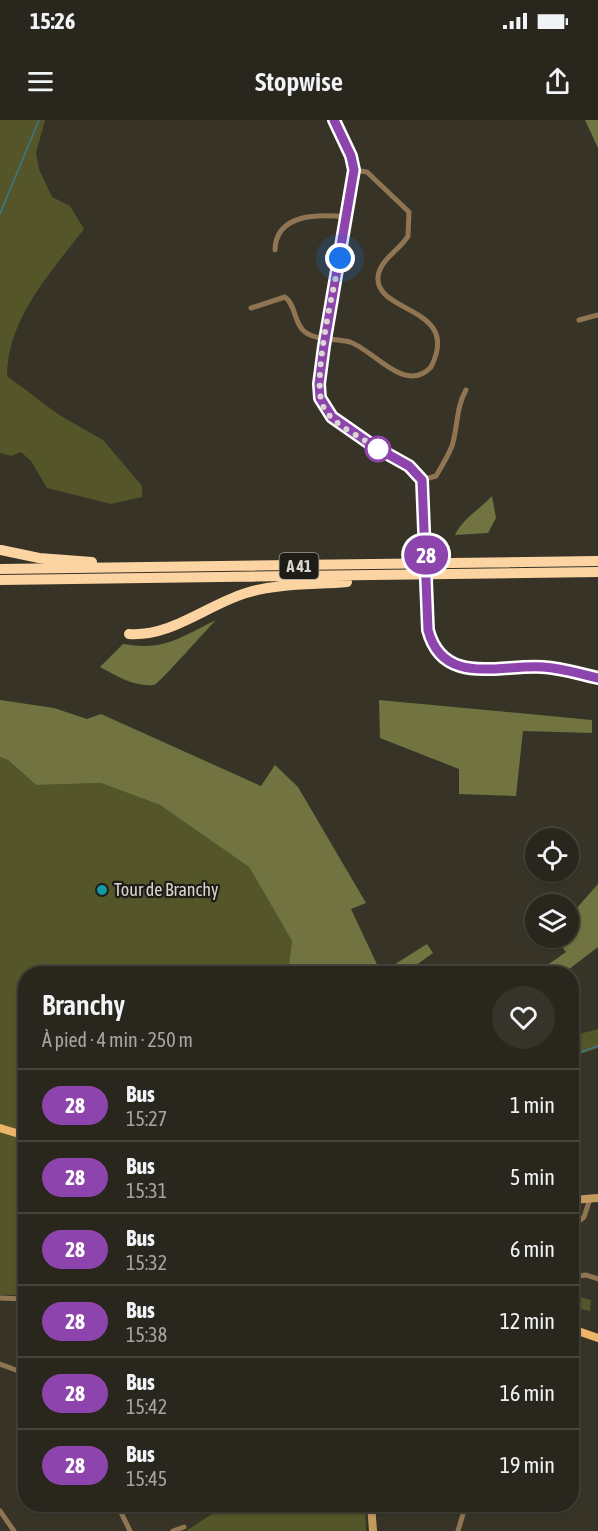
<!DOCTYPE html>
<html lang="fr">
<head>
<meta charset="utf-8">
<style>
  :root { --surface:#29271d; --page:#35332a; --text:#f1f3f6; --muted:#a5a5a4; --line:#45443b }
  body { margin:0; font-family:"Asap Condensed",sans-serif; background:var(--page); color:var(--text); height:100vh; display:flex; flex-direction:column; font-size:22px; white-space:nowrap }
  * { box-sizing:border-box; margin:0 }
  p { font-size:20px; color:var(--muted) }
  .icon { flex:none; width:33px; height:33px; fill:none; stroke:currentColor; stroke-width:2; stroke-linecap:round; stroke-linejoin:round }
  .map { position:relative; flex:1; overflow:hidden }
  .side { position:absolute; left:18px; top:846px; width:561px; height:546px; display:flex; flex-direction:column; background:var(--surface); border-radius:24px; box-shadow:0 2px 4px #0004,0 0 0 2px var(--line) }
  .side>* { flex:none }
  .badge { padding:0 12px; border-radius:20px; font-size:21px; line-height:39px }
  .buttons { position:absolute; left:525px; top:708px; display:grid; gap:12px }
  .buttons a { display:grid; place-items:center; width:54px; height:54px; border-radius:50%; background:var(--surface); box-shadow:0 2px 4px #0004,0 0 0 2px var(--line); font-size:30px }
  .you { position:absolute; width:30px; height:30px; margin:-15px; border:4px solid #fff; border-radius:50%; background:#1a73e8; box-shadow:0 0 0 9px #1a73e833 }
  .map>.badge { position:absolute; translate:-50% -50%; box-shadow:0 0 0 3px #fff }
  .round { display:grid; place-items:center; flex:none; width:63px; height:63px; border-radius:32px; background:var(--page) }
  .summary { display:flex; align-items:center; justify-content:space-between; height:102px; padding:0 24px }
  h1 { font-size:28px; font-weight:600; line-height:45px }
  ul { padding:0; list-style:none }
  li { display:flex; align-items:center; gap:18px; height:72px; padding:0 24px; border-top:2px solid var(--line) }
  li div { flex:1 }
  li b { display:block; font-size:22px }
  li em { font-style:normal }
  li .badge { min-width:66px; font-weight:700; text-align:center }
  .status { display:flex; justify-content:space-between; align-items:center; height:42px; padding:0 30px; background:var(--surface); direction:ltr }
  .status svg { height:16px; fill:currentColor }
  header { display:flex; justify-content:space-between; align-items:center; height:78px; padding:0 24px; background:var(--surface); font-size:27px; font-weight:600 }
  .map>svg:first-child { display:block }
</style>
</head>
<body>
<div class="status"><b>15:26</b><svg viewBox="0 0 49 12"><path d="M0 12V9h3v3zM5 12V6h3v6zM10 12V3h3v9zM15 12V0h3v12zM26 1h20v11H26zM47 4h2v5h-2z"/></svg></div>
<header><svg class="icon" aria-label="menu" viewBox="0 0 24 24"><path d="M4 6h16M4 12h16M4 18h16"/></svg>Stopwise<svg class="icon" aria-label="share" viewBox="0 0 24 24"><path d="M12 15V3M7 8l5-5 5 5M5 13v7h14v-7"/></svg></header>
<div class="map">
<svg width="598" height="1411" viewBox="0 0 598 1411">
  <rect width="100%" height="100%" fill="#373427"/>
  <!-- green -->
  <path fill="#545629" d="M0 0H45L36 33 39 49 52 77 70 86 84 109C51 152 7 199 7 256L59 295 103 320 142 366V377L111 384 47 368 31 341 21 332 11 336 0 333Z
    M0 637 8 640 36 665 101 663 160 685 249 747 292 821 288 853 26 854 25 1175H0Z
    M598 909V928L572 937V916Z
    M572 1175 591 1180 590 1191 572 1187Z
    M218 1385H365L366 1411H186L218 1390Z"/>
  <!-- forest -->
  <path fill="#717440" d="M585 0H598V28Z
    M492 376 496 398 488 413 455 415C463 398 479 390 492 376Z
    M216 500C207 509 159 564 154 565 134 567 117 556 100 547L123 524C165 531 179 518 216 500Z
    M0 580 54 588 87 599 101 594 261 666 275 645 298 667 366 783 351 789 381 853 427 824 433 833 405 853H288L292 821 249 747 160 685 101 663 36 665 8 640 0 637Z
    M379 580 592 600V613L523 611 516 676 459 674V649L380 618Z
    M598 764V827L564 853H502L546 846 566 832 558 822 559 818H568L569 797Z"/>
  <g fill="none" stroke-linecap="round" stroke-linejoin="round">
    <!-- stream -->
    <path stroke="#37798d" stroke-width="1.5" d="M0 94 39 0
      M572 935 598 926"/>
    <!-- street -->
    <path stroke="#907552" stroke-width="5" d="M334 0 351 36 354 50C349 93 310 254 321 283 335 317 407 330 421 359 429 375 425 413 426 432
      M275 130C276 93 319 94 347 97
      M251 188 285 177C296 185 294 204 305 212 317 221 336 218 350 222 374 230 405 275 431 247 462 186 375 194 378 157 380 139 400 130 408 116L409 92 367 52 354 50
      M579 200 598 195
      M422 360 436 356C442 346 448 336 452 326 458 307 456 287 466 270
      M427 469C427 488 424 511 434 528 455 563 510 545 543 547 562 548 580 554 598 558
      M572 1107 584 1097 590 1079
      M572 1157 586 1155 598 1159
      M0 1178 26 1179
      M0 1244 16 1250 26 1259
      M117 1384 130 1411
      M0 1391 14 1411
      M173 1411 184 1407
      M458 1411 466 1384"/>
    <!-- secondary -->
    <path stroke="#c49960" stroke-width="8" d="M572 1080 598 1078
      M371 1384 373 1411"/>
    <!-- primary -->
    <path stroke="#edb46a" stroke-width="8" d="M0 1008 26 1016
      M572 1209 598 1218"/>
    <!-- highway -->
    <path stroke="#fcd4a1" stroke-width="10" d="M1 430 39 438 92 442
      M0 449 598 441
      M0 460 598 452
      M129 514C171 517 207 485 246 473 277 463 315 465 347 462"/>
    <!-- street-bridge -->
    <path stroke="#907552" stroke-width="5" d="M426 432 427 469"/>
  </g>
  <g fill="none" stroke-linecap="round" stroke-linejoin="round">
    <defs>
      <path id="line" d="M334 0 351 36 354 50 324 226 319 264 320 278 332 297 375 327 409 346 422 360 428 510C443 567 500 544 543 547 562 548 580 554 598 558"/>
    </defs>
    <!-- line casing -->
    <use href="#line" stroke="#fff" stroke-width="14"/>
    <!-- line -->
    <use href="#line" stroke="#8e44ad" stroke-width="9"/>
    <!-- walk -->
    <path stroke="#d8d6ce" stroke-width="6" stroke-dasharray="0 10.8" d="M340 138C334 167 310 265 324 288 334 306 362 317 378 329"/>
  </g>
  <!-- markers -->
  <circle fill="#fff" stroke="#8e44ad" stroke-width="3" cx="378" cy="329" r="12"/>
  <circle fill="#0f9aa8" stroke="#1d1c16" stroke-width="2" cx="102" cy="770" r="6"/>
  <g text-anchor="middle" stroke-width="4.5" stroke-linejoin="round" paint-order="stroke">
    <!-- shield labels -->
    <rect fill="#1d1c16" stroke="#a09e97" stroke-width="1.5" x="279.5" y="433" width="39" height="26" rx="4.5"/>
    <g font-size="16" font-weight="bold" fill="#d8d6ce">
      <text x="299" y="452">A 41</text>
    </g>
    <!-- poi labels -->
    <g font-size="18" fill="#d8d6ce" stroke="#1d1c16" text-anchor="start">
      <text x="114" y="776">Tour de Branchy</text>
    </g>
  </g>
</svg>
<div class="buttons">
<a><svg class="icon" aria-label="locate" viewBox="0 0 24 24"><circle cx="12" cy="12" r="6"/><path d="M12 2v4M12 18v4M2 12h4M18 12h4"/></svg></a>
<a><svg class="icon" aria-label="layers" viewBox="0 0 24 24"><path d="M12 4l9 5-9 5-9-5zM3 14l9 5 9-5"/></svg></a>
</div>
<div class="you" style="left:340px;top:138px"></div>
<b class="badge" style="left:426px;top:435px;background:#8e44ad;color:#fff">28</b>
<section class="side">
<div class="summary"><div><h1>Branchy</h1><p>À pied · 4 min · 250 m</p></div><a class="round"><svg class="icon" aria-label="heart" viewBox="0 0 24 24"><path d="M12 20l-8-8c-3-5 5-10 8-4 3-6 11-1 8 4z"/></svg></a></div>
<ul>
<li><span class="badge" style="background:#8e44ad;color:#fff">28</span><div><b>Bus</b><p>15:27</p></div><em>1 min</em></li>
<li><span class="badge" style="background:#8e44ad;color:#fff">28</span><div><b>Bus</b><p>15:31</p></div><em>5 min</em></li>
<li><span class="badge" style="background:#8e44ad;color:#fff">28</span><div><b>Bus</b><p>15:32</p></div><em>6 min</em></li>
<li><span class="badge" style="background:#8e44ad;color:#fff">28</span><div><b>Bus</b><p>15:38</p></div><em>12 min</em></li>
<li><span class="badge" style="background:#8e44ad;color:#fff">28</span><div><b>Bus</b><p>15:42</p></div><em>16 min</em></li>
<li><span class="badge" style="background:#8e44ad;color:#fff">28</span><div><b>Bus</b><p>15:45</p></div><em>19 min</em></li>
</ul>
</section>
</div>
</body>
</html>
